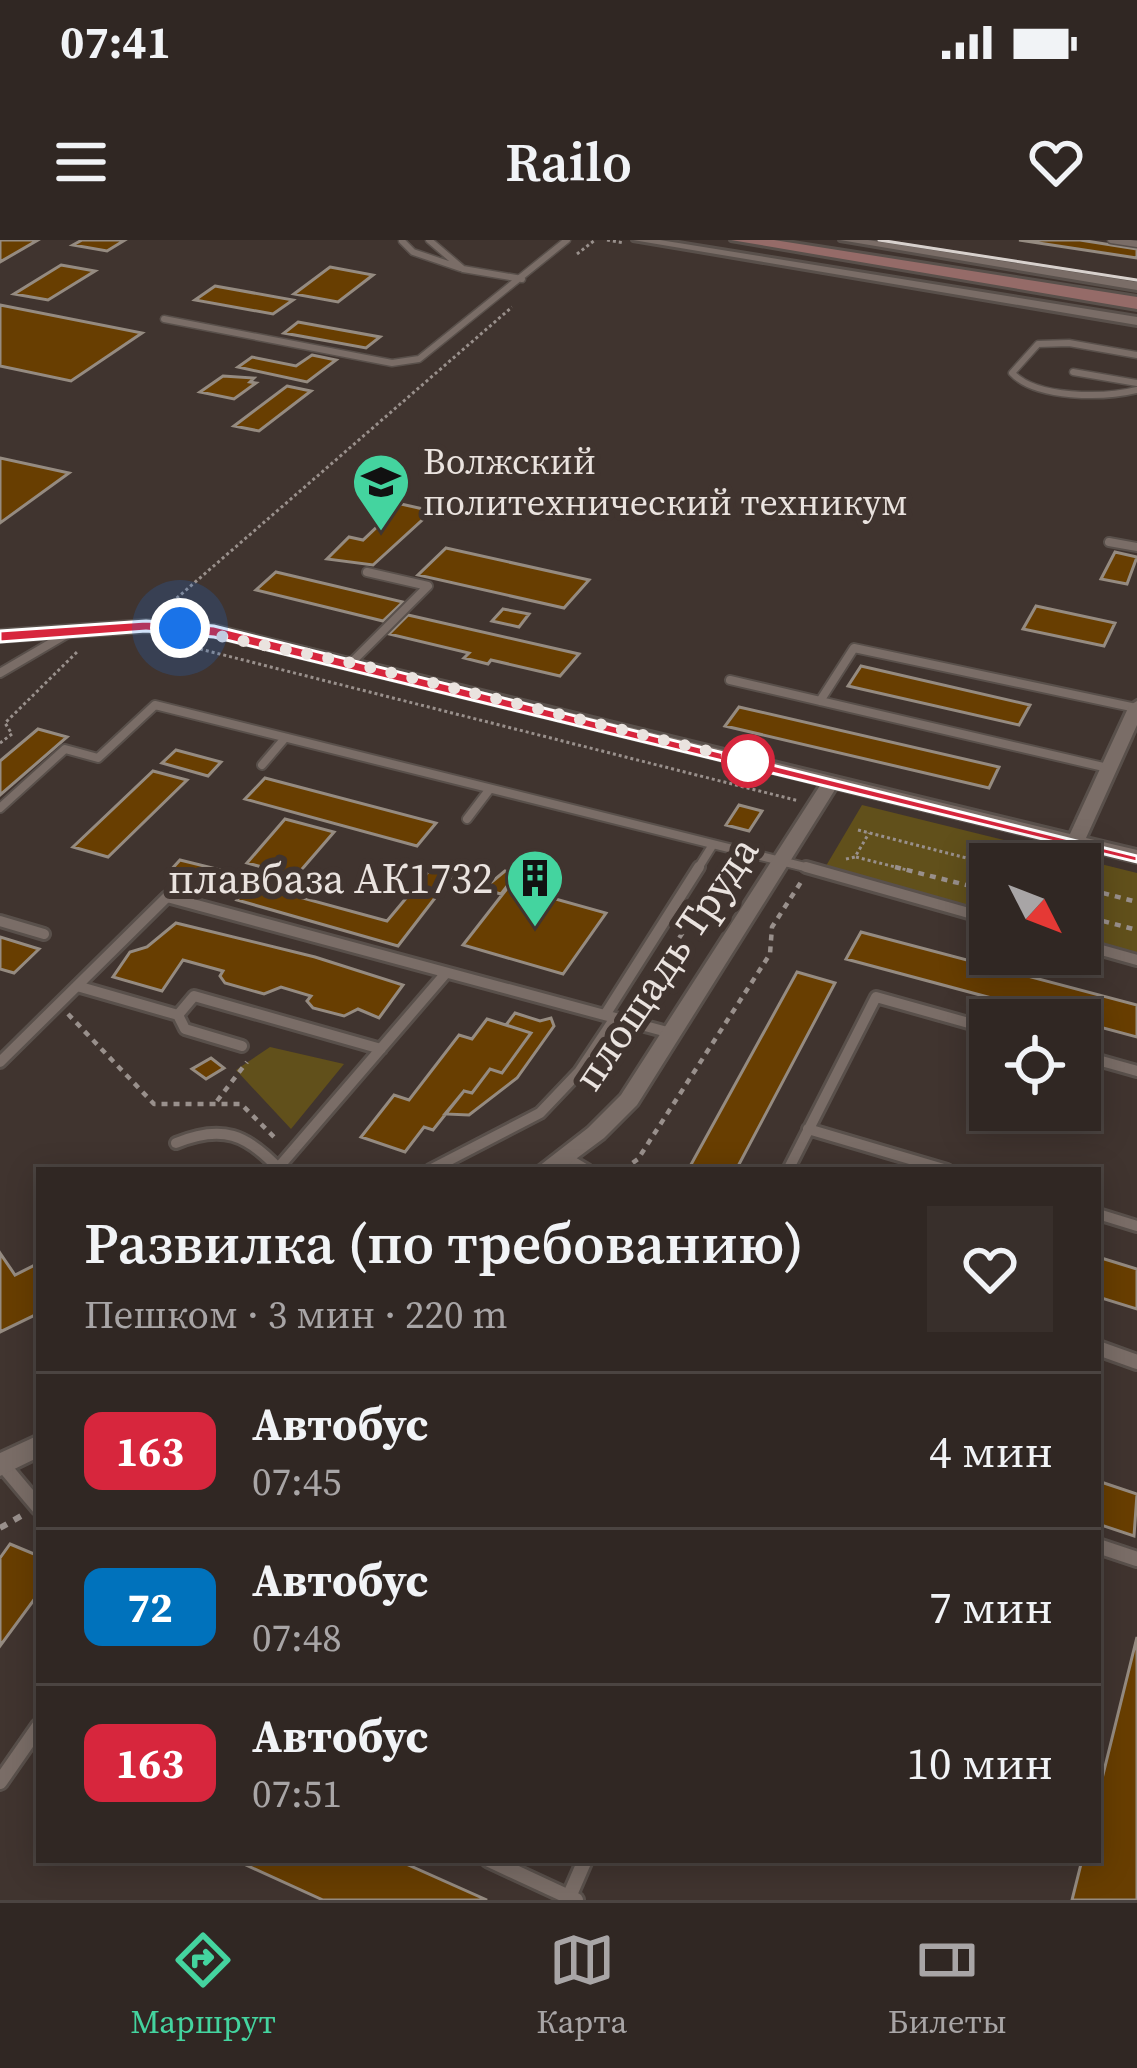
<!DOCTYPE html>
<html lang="ru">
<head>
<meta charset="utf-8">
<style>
  :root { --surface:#302723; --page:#382f2b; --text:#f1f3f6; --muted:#a8a5a6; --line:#4b4441; --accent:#44d49f }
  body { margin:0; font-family:"Source Serif 4",serif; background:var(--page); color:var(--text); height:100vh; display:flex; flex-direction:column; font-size:45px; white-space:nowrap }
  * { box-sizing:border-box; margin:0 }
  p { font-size:39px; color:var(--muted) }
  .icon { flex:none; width:66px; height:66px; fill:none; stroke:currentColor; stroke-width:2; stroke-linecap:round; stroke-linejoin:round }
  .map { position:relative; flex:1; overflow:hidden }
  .details { position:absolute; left:36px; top:927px; width:1065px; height:696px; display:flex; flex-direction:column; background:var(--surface); border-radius:0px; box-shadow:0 6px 30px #0003,0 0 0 3px var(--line) }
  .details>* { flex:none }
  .badge { padding:0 24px; border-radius:18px; font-size:42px; line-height:78px }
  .needle { width:78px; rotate:132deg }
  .tools { position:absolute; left:969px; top:603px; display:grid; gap:24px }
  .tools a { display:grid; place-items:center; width:132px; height:132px; border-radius:0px; background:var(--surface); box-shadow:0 6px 30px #0003,0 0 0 3px var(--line); font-size:60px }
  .you { position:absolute; width:60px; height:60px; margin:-30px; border:9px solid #fff; border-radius:50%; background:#1a73e8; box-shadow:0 0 0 18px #1a73e833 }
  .map>.badge { position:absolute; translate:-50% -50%; box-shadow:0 0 0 6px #fff }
  .round { display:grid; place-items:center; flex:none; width:126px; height:126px; border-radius:0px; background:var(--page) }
  .headline { display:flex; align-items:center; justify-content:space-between; height:204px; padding:0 48px }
  h1 { font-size:57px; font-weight:600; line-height:90px }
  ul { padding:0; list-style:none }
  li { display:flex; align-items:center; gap:36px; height:156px; padding:0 48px; border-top:3px solid var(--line) }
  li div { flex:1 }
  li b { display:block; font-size:45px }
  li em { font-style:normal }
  li .badge { min-width:132px; font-weight:700; text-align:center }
  .status { display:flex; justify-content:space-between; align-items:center; height:84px; padding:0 60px; background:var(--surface); direction:ltr }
  .status svg { height:33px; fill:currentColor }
  header { display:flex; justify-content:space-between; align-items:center; height:156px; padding:0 48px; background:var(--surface); font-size:54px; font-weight:600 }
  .dock { display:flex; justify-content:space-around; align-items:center; height:168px; border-top:3px solid var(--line); background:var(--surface); font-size:33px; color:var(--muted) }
  .dock a { display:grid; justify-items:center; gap:6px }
  .dock .active { color:var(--accent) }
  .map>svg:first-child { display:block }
</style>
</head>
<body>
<div class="status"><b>07:41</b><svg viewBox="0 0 49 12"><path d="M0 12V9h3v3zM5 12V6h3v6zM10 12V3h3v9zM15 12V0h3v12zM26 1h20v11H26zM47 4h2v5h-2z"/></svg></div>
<header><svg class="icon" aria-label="menu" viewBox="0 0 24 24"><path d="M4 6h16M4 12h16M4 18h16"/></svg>Railo<svg class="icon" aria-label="heart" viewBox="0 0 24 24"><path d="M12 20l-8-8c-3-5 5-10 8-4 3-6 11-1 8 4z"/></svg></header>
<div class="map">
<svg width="1137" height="1660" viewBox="0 0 1137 1660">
  <rect width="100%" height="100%" fill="#40342f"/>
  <!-- green -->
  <path fill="#61501b" d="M862 565 1137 633V713L1080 698V624H990V674L823 631Z
    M270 807 344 824 291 889 236 830Z"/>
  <!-- building -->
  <path fill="#683e01" stroke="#958b81" stroke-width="3" d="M0 0H38L0 22Z
    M82 0H125L107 11 73 5Z
    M1019 0H1080L1137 9V18Z
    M61 25 95 31 48 60 14 54Z
    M330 27 373 35 338 62 294 54Z
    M215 46 293 60 273 74 195 60Z
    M0 65 142 93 71 141 0 126Z
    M298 82 380 97 366 108 284 93Z
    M312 115 336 120 307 142 238 127 252 117 296 126Z
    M223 136 254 138 250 142 256 143 234 159 200 152Z
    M287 146 311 151 259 191 234 186Z
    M0 218 69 233 0 283Z
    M401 264 432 271 373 325 327 319 349 297 363 300Z
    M446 308 589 340 564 368 418 335Z
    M1115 312 1137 317 1127 344 1101 339Z
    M276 332 403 362 383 381 256 350Z
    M1036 366 1115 383 1104 406 1023 389Z
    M503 369 529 374 519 387 492 381Z
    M408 375 579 414 560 436 491 420 488 424 464 418 469 413 389 394Z
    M861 426 1030 465 1019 485 848 446Z
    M739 467 999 527 989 548 725 486Z
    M38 489 67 497 0 555V521Z
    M176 510 221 522 208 536 162 523Z
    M153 531 187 540 108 617 73 607Z
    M265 538 436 583 417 606 245 559Z
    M739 565 762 571 749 591 726 585Z
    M285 579 334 592 296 636 247 623Z
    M180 620 241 635 230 647 170 631Z
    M433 626 455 632 398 706 237 660 251 644 387 681Z
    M505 631 530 638 522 648 508 645 501 654 483 649Z
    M509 646 606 673 563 734 463 705Z
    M176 683 315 717 403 745 379 778 358 769 344 776 313 768 307 761 311 756 281 747 264 754 225 743 220 736 223 731 183 720 162 751 113 737 130 712 147 707Z
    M861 692 1137 765V797L846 719Z
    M0 697 39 709 14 733 0 729Z
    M797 732 835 743 736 930H688Z
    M515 773 540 781 551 778 554 786 517 838 469 875 445 874 464 851 472 853 490 829 502 833 531 793 506 785Z
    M487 779 531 793 502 833 490 829 472 853 464 851 433 890 424 887 405 912 361 897 394 855 409 860 459 795 472 799Z
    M211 818 224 828 206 839 192 829Z
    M0 1013 15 1035 39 1023V1073L0 1092Z
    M1098 1017 1137 1029V1069L1098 1057Z
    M1098 1241 1137 1254 1134 1296 1098 1284Z
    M10 1304 39 1316V1353L0 1406V1318Z
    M1137 1397V1660H1072L1082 1620H1098V1555Z
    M235 1620H397L487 1660H323Z"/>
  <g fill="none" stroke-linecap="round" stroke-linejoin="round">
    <defs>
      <path id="lane-far3" d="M429 0 463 29 522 39
        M1111 0 1137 4
        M402 1 413 12 460 28
        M164 79 392 123 419 119 567 0
        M1137 115 1069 103 1038 104 1012 133C1036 159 1104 158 1137 150
        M1073 132 1137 143"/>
      <path id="lane-far2" d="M1109 302 1137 307
        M351 423 428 346 367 332
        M0 433 70 392
        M730 440 1108 528
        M820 461 854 408 1136 468
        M262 525 285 498
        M0 568 65 509 98 518 155 465 817 630
        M467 579 489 550
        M697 630 712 606"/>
      <path id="lane-far1" d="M806 627 990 679
        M0 681 44 694
        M1080 704 1137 720
        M985 707 990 697
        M77 746 178 775 194 756 381 809
        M178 775 185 789 242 806
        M605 775 699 627
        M1080 815 1137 831
        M0 822 167 657 671 793
        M808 889 947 930
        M176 903C222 884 247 894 280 930
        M565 917 587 930
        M278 928 446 733
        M430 930 540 873 579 832 615 778
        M788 930 876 757 990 789
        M1098 974 1137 986"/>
      <path id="lane" d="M1098 1108 1137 1122
        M2 1224 39 1268
        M1098 1306 1137 1319
        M0 1542 39 1486
        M489 1620 569 1657
        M576 1660 569 1657 585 1620"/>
      <path id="street" d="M633 0H660L1137 77V85Z
        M840 0H868L1137 42V50Z
        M146 381 214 386 1070 594 1129 466 1137 461V485L1086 598 1137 610V622L836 548 637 865 604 898 561 930H534L588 888 621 855 821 544 214 396 146 391 0 401V391Z
        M39 1195V1217L0 1236V1213Z"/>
      <path id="secondary" d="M731 0H774L1137 57V69Z"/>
    </defs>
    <!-- lane-far3 casing -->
    <use href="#lane-far3" stroke="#59504b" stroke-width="9"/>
    <!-- lane-far2 casing -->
    <use href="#lane-far2" stroke="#59504b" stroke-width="12"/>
    <!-- lane-far1 casing -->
    <use href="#lane-far1" stroke="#59504b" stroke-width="16"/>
    <!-- lane casing -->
    <use href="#lane" stroke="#59504b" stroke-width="20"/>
    <!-- street casing -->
    <use href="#street" stroke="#59504b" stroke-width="6"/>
    <!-- secondary casing -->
    <use href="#secondary" stroke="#59504b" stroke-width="6"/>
    <!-- path-far2 -->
    <path stroke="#99908c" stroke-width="3" stroke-dasharray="3 3" stroke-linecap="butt" d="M607 0 624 3
      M577 14 595 0
      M163 370 512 67
      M200 409 799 561
      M0 503 12 494 5 483 79 410
      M858 590 990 624
      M856 617 907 630
      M846 619 855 617 869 593
      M724 630 729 622"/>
    <!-- path-far1 -->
    <path stroke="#99908c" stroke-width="4.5" stroke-dasharray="6 6" stroke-linecap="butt" d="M895 627 990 651
      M1080 647 1137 662
      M1080 675 1137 690
      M633 768 726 627
      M68 774 154 864H241L274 897
      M217 861 247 822
      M623 930 638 919 770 714 772 687 801 642"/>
    <!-- path -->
    <path stroke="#99908c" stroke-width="6" stroke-dasharray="8 8" stroke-linecap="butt" d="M0 1288 21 1276"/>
    <!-- lane-far3 -->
    <use href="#lane-far3" stroke="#7a6d67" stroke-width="6"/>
    <!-- lane-far2 -->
    <use href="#lane-far2" stroke="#7a6d67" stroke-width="8"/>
    <!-- lane-far1 -->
    <use href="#lane-far1" stroke="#7a6d67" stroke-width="10"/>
    <!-- lane -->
    <use href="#lane" stroke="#7a6d67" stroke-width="14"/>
    <!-- street -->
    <use href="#street" fill="#7a6d67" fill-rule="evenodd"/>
    <!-- secondary -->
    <use href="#secondary" fill="#956b68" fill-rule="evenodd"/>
    <!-- tram -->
    <path stroke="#d8d1cd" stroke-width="3" d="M879 0 1137 40"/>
  </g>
  <!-- line -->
  <path fill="#d7263d" stroke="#fff" stroke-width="3" d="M146 381 214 386 1137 616V622L214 397 146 391 0 402V391Z"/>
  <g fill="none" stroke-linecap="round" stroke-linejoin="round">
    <!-- walk -->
    <path stroke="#eae3df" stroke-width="12" stroke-dasharray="0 21.6" d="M180 388 352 423 748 521"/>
  </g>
  <!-- icons -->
  <defs>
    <symbol id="university-pin" viewBox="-11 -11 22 30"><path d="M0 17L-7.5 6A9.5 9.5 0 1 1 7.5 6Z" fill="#44d49f" stroke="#40342f"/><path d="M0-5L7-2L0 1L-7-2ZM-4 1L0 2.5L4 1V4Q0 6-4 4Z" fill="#111"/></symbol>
    <symbol id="building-pin" viewBox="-11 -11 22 30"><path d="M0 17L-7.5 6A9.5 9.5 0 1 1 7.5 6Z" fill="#44d49f" stroke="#40342f"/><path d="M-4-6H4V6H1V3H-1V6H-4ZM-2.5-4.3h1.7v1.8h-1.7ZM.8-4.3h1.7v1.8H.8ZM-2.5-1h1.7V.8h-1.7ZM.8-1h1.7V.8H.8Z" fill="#111"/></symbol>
  </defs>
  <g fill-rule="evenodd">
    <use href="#university-pin" x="348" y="209" width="66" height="90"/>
    <use href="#building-pin" x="502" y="605" width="66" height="90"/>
  </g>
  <!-- markers -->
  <circle fill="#fff" stroke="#d7263d" stroke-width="6" cx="748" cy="521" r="24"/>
  <g text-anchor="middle" stroke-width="12" stroke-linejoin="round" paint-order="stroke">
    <!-- far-poi labels -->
    <g font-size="36" fill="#eae3df" stroke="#40342f" text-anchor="start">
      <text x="423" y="234">Волжский<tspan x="423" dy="41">политехнический техникум</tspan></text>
    </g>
    <!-- poi labels -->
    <g font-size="42" fill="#eae3df" stroke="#40342f" text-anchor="end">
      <text x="493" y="653">плавбаза АК1732</text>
    </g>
    <!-- street labels -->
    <g font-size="42" fill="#eae3df" stroke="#40342f">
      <text transform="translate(665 723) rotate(-56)" y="15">площадь Труда</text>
    </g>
  </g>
</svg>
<div class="tools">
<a><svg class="needle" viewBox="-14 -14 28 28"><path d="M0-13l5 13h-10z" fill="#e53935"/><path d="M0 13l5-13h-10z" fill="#a8a5a6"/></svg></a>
<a><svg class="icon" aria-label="locate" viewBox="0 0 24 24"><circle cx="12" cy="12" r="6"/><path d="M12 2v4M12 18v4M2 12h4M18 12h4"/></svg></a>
</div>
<div class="you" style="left:180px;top:388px"></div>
<section class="details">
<div class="headline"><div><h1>Развилка (по требованию)</h1><p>Пешком · 3 мин · 220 m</p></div><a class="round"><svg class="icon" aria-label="heart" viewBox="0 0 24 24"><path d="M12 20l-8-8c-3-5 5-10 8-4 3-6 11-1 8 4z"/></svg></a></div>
<ul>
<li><span class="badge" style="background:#d7263d;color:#fff">163</span><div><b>Автобус</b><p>07:45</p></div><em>4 мин</em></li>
<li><span class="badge" style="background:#0072bc;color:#fff">72</span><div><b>Автобус</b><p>07:48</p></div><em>7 мин</em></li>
<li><span class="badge" style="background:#d7263d;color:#fff">163</span><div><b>Автобус</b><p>07:51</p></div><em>10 мин</em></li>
</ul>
</section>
</div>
<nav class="dock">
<a class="active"><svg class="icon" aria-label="directions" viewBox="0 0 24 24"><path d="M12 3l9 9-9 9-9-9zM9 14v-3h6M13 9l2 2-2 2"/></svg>Маршрут</a>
<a><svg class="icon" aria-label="map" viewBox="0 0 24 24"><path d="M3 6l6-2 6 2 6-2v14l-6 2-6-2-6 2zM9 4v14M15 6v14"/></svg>Карта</a>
<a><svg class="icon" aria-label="tickets" viewBox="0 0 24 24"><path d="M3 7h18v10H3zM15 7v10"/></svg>Билеты</a>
</nav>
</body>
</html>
